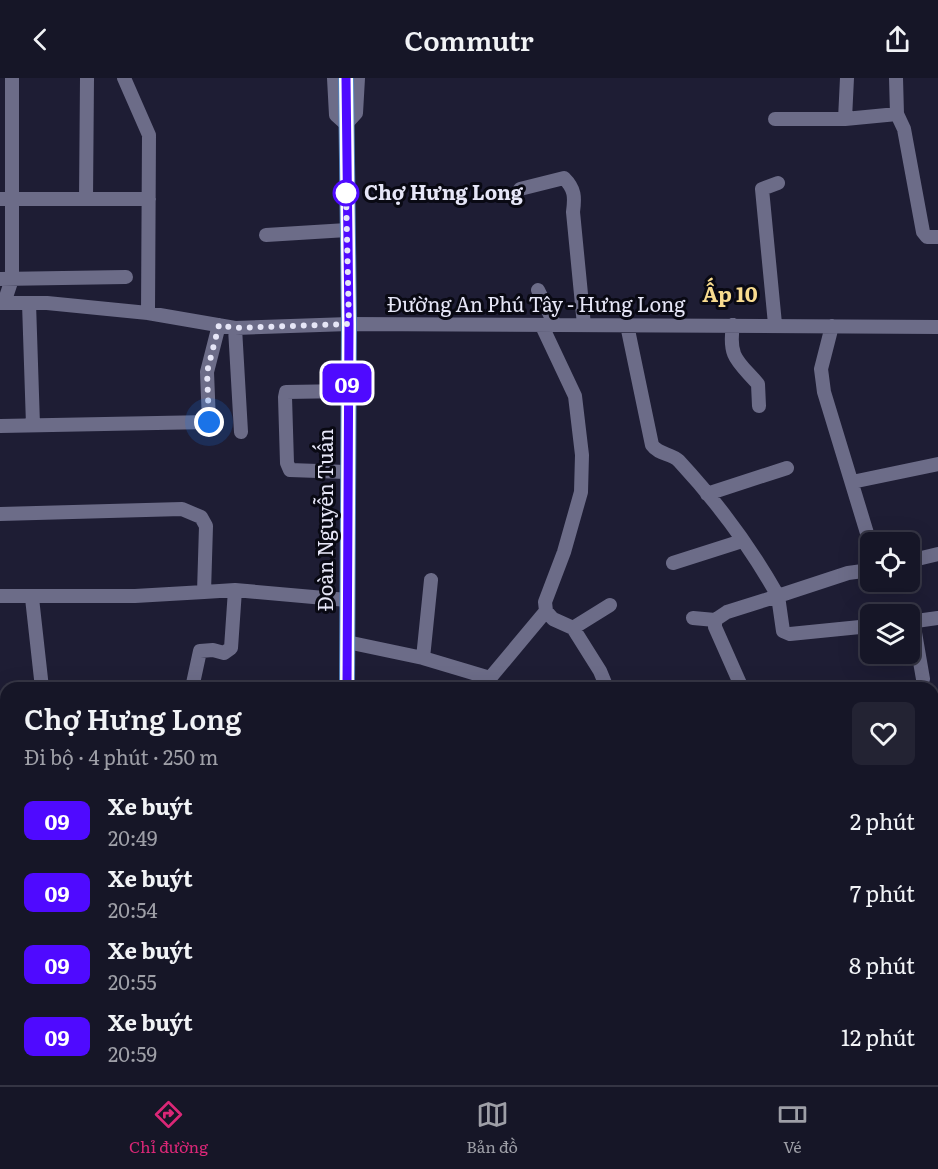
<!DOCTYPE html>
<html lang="vi">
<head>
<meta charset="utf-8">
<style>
  :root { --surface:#161627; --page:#232333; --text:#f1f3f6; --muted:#9e9fa7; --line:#353544; --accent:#db2777 }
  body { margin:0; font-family:Literata,serif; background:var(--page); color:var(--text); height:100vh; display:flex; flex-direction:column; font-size:22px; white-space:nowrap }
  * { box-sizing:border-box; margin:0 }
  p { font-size:20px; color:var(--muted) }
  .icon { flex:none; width:33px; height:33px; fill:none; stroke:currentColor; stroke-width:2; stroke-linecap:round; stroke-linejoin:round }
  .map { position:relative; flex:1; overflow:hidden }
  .side { position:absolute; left:0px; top:604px; width:939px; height:404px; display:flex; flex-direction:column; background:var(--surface); border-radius:18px 18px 0 0; box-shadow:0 6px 24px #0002,0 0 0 2px var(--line) }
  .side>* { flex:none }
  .badge { padding:0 12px; border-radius:9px; font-size:21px; line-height:39px }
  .tools { position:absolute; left:860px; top:454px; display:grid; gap:12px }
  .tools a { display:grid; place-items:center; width:60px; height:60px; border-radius:9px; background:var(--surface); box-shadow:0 6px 24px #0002,0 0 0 2px var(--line); font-size:30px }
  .you { position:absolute; width:30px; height:30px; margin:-15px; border:4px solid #fff; border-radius:50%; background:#1a73e8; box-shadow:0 0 0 9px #1a73e833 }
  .map>.badge { position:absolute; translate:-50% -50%; box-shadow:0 0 0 3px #fff }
  .round { display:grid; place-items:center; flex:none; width:63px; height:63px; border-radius:9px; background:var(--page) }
  .headline { display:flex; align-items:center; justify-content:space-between; height:102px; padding:0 24px }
  h1 { font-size:28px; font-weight:600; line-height:45px }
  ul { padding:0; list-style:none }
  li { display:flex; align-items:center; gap:18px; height:72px; padding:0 24px }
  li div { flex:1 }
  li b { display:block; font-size:22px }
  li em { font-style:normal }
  li .badge { min-width:66px; font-weight:700; text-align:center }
  header { display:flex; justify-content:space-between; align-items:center; height:78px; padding:0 24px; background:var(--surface); font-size:27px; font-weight:600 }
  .tab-bar { display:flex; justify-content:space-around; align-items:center; height:84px; border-top:2px solid var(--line); background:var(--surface); font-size:16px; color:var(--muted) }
  .tab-bar a { display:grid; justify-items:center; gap:3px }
  .tab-bar .active { color:var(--accent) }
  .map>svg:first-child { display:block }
</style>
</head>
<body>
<header><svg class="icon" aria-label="back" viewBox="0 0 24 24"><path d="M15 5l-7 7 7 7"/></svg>Commutr<svg class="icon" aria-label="share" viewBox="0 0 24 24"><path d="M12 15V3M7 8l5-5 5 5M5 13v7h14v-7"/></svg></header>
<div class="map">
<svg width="938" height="1007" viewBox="0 0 938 1007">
  <rect width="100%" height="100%" fill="#1e1d34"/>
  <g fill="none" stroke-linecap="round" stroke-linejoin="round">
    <!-- minor -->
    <path stroke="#6c6c88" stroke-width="14" d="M124 0 149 57 148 235
      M334 0 336 37 346 46 356 35 358 0
      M896 0 897 36
      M775 41H845L897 36 904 51 923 154 927 159H938
      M845 41 847 0
      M520 111 564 100C575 111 575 119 573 134L584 247
      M0 121H149
      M86 121 87 0
      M266 157 347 152
      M0 201 126 199
      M538 212 555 247
      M0 225H47L148 235 235 250 349 246 938 249
      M4 225 12 201V0
      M29 225 33 347
      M775 246 762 111 778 105
      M627 247 652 367C659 377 671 375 679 383 717 424 751 470 778 518L848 495 870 492
      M733 247C728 280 738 283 758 306L759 328
      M542 248 575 318 582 377 581 414 564 474 545 524 546 533 553 541 573 550 600 593 607 610
      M832 248 821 291 824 314 870 465
      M235 250 241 354
      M0 348 209 344 207 294 219 247
      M346 394 290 392 287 385 285 319 286 314 347 313
      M852 404 938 386
      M707 416 787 390
      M0 436 182 431 201 439 206 448 204 514 135 518H0
      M909 483 938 476
      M673 485 742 463
      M204 514 235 512 347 522
      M32 520 42 610
      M693 540 715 542
      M913 543 923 601
      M909 544 938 540
      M573 550 610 527
      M347 564 423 580 490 600 546 533
      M423 580 431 502
      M192 610 200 573 213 572 224 575 231 570 235 512
      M742 610 715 549V542L727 534 778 518 783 553 790 556 870 548
      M0 622 6 630
      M933 665 938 664
      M376 1002 397 1007
      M823 1002 825 1007
      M75 1007 80 1002
      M410 1007 414 1002
      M734 1007V1002"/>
    <!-- major -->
    <path stroke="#5282bd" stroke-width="16" d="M346 0 349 246 347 610
      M348 1007V1002"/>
    <!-- highway -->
    <path stroke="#4090e1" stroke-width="20" d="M0 641 6 650
      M0 685 6 694
      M221 1002 224 1007
      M251 1002 255 1007"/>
  </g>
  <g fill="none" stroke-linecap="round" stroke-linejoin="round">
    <defs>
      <path id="line" d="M346 0 349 246 347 610"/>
    </defs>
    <!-- line casing -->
    <use href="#line" stroke="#fff" stroke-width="14"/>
    <!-- line -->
    <use href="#line" stroke="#4f0aff" stroke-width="9"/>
    <!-- walk -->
    <path stroke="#e6e6f7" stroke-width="6" stroke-dasharray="0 10.8" d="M209 344 207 294 219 247 235 250 349 246 346 115"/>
  </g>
  <!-- markers -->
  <circle fill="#fff" stroke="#4f0aff" stroke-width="3" cx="346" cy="115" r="12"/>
  <g text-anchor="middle" stroke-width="6" stroke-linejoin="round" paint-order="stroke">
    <!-- stop labels -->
    <g font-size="20" font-weight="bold" fill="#e6e6f7" stroke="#090913" text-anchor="start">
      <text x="364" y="122">Chợ Hưng Long</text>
    </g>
    <!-- street labels -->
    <g font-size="20" fill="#e6e6f7" stroke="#090913">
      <text x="536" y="234">Đường An Phú Tây - Hưng Long</text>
      <text transform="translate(326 442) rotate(-90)" y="7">Đoàn Nguyễn Tuấn</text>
    </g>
    <!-- neighbourhood labels -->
    <g font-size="21" font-weight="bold" fill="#f8db8f" stroke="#090913">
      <text x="730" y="224">Ấp 10</text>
    </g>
  </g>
</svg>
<div class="tools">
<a><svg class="icon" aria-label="locate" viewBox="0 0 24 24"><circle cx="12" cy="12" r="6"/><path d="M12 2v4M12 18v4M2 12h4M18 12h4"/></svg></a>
<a><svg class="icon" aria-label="layers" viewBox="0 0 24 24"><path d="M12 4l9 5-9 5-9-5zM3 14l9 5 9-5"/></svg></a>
</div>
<div class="you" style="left:209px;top:344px"></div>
<b class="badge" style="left:347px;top:305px;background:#4f0aff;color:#fff">09</b>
<section class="side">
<div class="headline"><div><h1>Chợ Hưng Long</h1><p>Đi bộ · 4 phút · 250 m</p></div><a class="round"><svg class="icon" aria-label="heart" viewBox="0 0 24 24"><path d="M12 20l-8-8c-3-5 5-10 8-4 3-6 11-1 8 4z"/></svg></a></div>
<ul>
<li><span class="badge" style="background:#4f0aff;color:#fff">09</span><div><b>Xe buýt</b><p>20:49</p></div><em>2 phút</em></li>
<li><span class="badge" style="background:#4f0aff;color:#fff">09</span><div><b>Xe buýt</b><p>20:54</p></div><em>7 phút</em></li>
<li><span class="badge" style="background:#4f0aff;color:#fff">09</span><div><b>Xe buýt</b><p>20:55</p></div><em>8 phút</em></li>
<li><span class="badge" style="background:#4f0aff;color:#fff">09</span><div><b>Xe buýt</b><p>20:59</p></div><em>12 phút</em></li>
</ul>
</section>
</div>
<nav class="tab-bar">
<a class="active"><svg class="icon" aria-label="directions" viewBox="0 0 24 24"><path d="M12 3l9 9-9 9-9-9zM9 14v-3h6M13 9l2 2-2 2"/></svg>Chỉ đường</a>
<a><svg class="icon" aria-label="map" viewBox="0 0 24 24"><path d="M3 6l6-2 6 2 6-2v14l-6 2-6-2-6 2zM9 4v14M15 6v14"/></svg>Bản đồ</a>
<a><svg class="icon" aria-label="tickets" viewBox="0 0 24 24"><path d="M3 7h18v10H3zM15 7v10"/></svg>Vé</a>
</nav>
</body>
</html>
